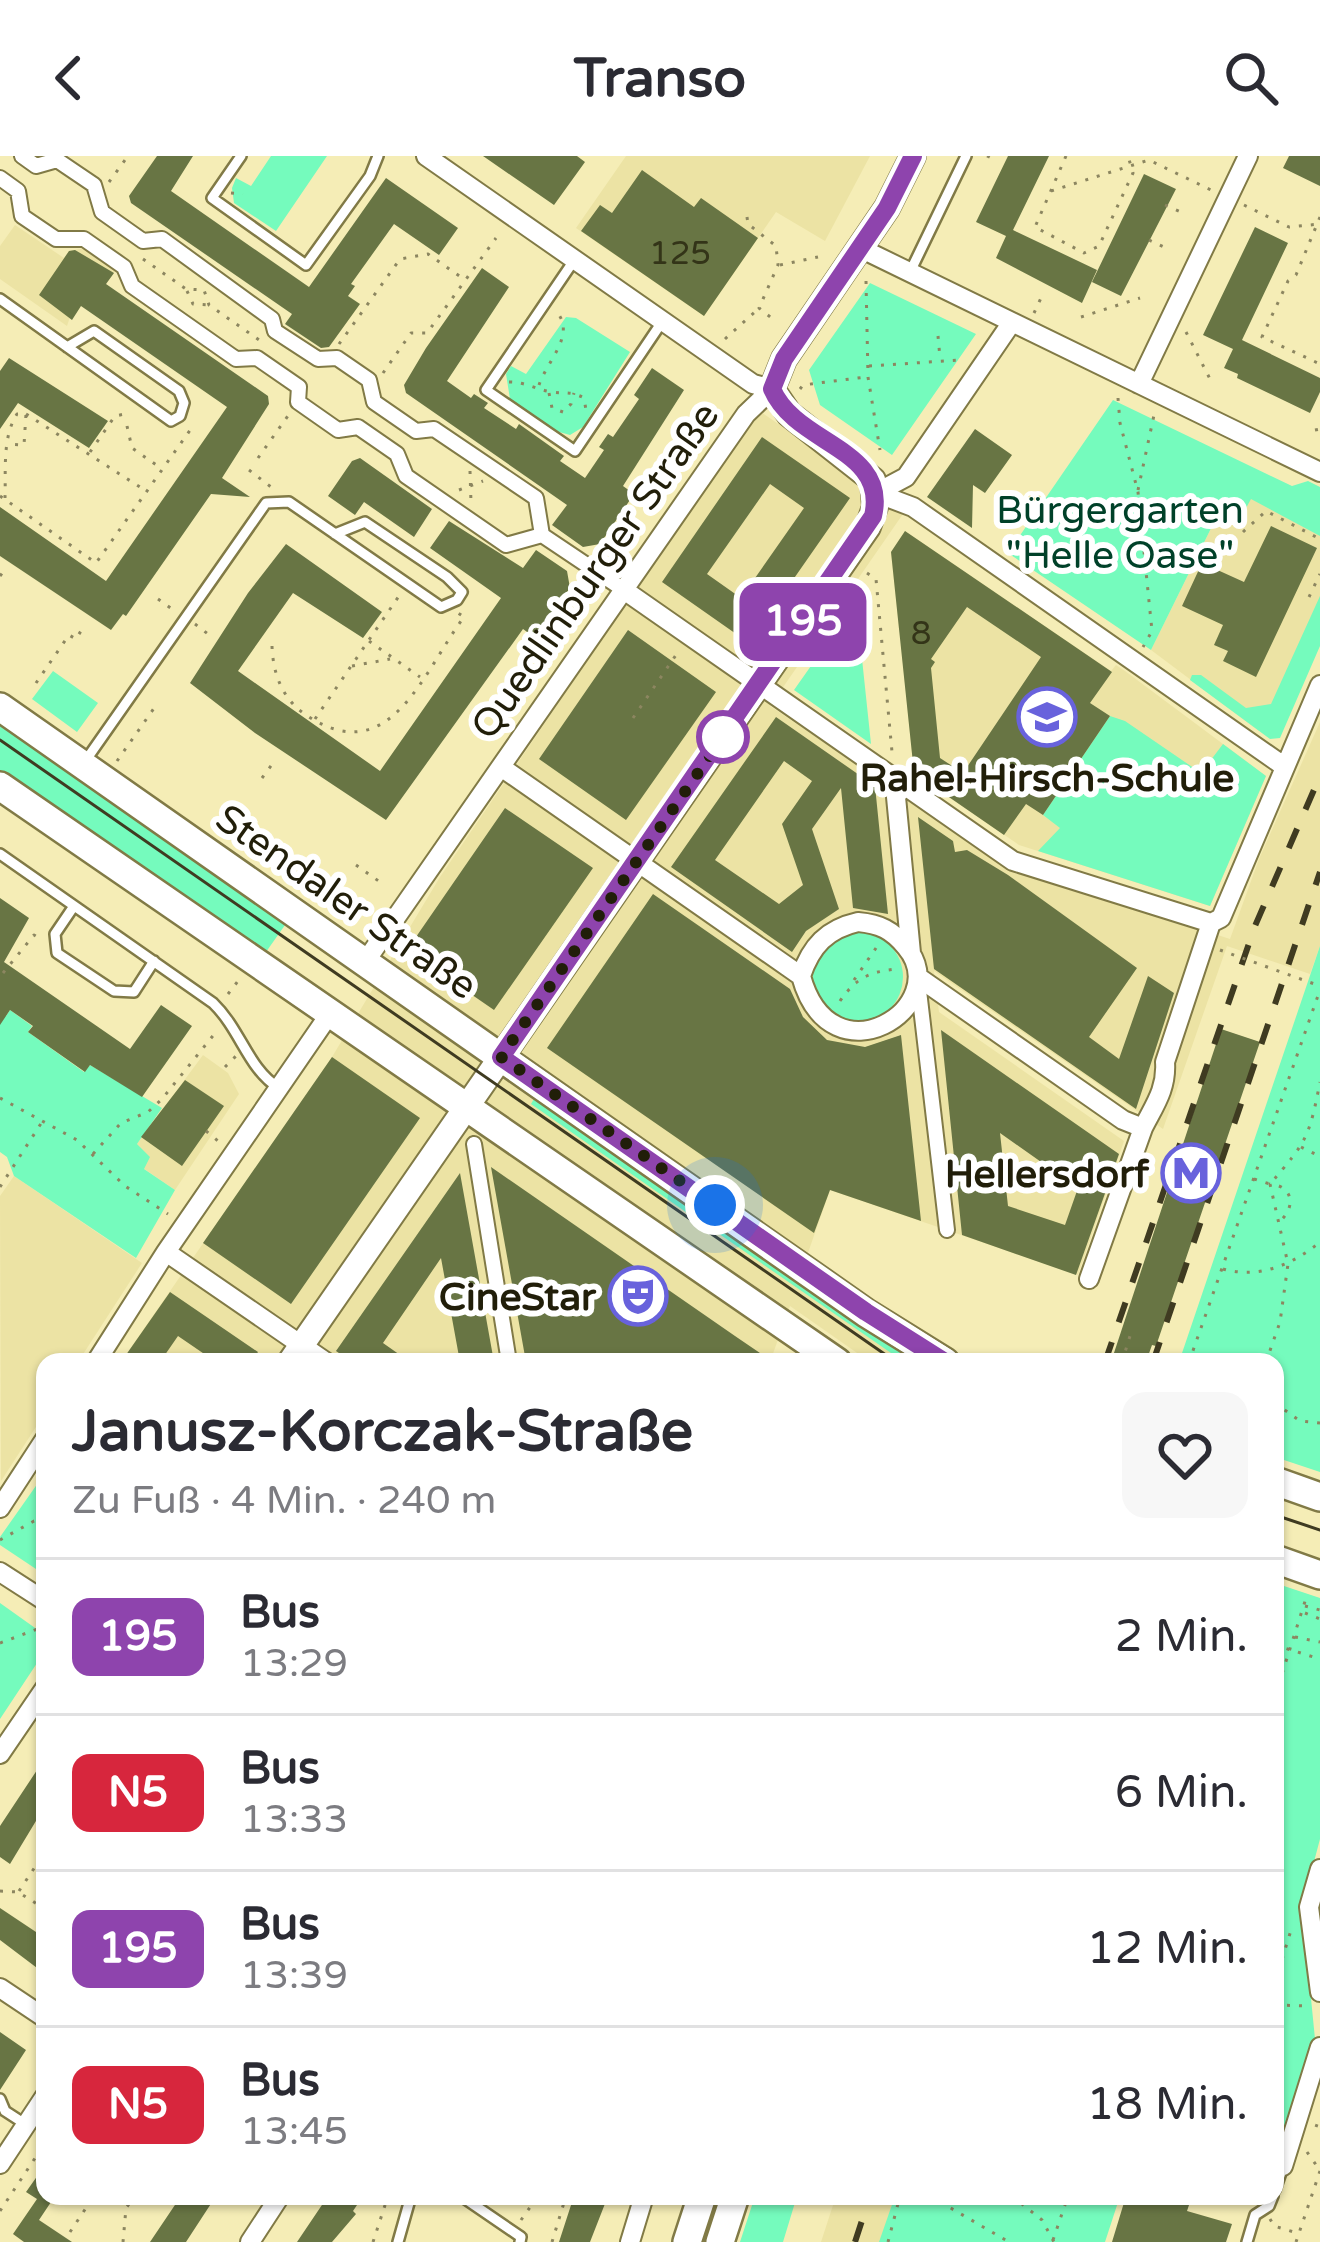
<!DOCTYPE html>
<html lang="de">
<head>
<meta charset="utf-8">
<style>
  :root { --surface:#fff; --page:#f7f7f7; --text:#2b2b33; --muted:#7c7c81; --line:#e1e1e2 }
  body { margin:0; font-family:"Varela Round",sans-serif; background:var(--page); color:var(--text); height:100vh; display:flex; flex-direction:column; font-size:45px; white-space:nowrap }
  * { box-sizing:border-box; margin:0 }
  p { font-size:39px; color:var(--muted) }
  .icon { flex:none; width:66px; height:66px; fill:none; stroke:currentColor; stroke-width:2; stroke-linecap:round; stroke-linejoin:round }
  .map { position:relative; flex:1; overflow:hidden }
  .panel { position:absolute; left:36px; top:1197px; width:1248px; height:852px; display:flex; flex-direction:column; background:var(--surface); border-radius:24px; box-shadow:0 3px 9px #0004 }
  .panel>* { flex:none }
  .badge { padding:0 24px; border-radius:18px; font-size:42px; line-height:78px }
  .you { position:absolute; width:60px; height:60px; margin:-30px; border:9px solid #fff; border-radius:50%; background:#1a73e8; box-shadow:0 0 0 18px #1a73e833 }
  .map>.badge { position:absolute; translate:-50% -50%; box-shadow:0 0 0 6px #fff }
  .round { display:grid; place-items:center; flex:none; width:126px; height:126px; border-radius:24px; background:var(--page) }
  .headline { display:flex; align-items:center; justify-content:space-between; height:204px; padding:0 36px }
  h1 { font-size:57px; font-weight:700; line-height:90px }
  ul { padding:0; list-style:none }
  li { display:flex; align-items:center; gap:36px; height:156px; padding:0 36px; border-top:3px solid var(--line) }
  li div { flex:1 }
  li b { display:block; font-size:45px }
  li em { font-style:normal }
  li .badge { min-width:132px; font-weight:700; text-align:center }
  header { display:flex; justify-content:space-between; align-items:center; height:156px; padding:0 36px; background:var(--surface); font-size:54px; font-weight:700 }
  .map>svg:first-child { display:block }
</style>
</head>
<body>
<header><svg class="icon" aria-label="back" viewBox="0 0 24 24"><path d="M15 5l-7 7 7 7"/></svg>Transo<svg class="icon" aria-label="search" viewBox="0 0 24 24"><circle cx="10" cy="10" r="6"/><path d="M15 15l6 6"/></svg></header>
<div class="map">
<svg width="1320" height="2086" viewBox="0 0 1320 2086">
  <rect width="100%" height="100%" fill="#f5edb6"/>
  <!-- built -->
  <path fill="#ece3a4" d="M626 0H870L825 85 776 56 704 160 576 72Z
    M15 69 64 102 69 95 86 92 116 114 106 128 86 113 67 170 0 123V90Z
    M758 254 905 355 770 550 1011 712 1230 783 1259 703 1320 566V790L1310 818 1227 790 1163 973 934 815 939 856 1124 985 1078 1119 830 1034 796 1131 905 1206H870L790 1150 770 1206H121L332 901 440 721Z
    M1237 320 1320 359V446L1259 575 1151 494Z
    M905 375 1111 515 1116 509 1125 515 1266 620 1210 750 1019 689 914 617 901 488 904 484 899 472 891 396Z
    M203 899 228 917 239 938 175 1034 143 1012 144 996 137 988Z
    M14 1020 142 1107 78 1206H45V1257L1 1325 0 1040Z
    M836 2040H895L880 2086H821Z"/>
  <!-- green -->
  <path fill="#75fbbd" d="M271 0H327L276 75 234 47 232 32 236 22 251 30Z
    M870 127 976 178 892 299 820 249 809 214Z
    M566 161 576 162 630 196 583 271 570 279 552 274 510 243 506 218 511 210 526 218Z
    M1113 244 1292 330 1308 325 1320 331V380L1251 343 1240 363 1236 353 1223 348 1151 494 1008 397Z
    M1320 440V490L1280 582 1270 583 1190 524 1192 519H1201L1246 552 1271 548Z
    M856 446 871 588 794 534Z
    M53 515 98 547 77 576 32 543Z
    M1110 560 1125 565 1201 617 1223 588 1266 620 1210 750 1038 695 1060 672 1043 659Z
    M0 562 290 762 266 796C178 736 88 682 0 623Z
    M813 821a45 45 0 1 1 90 0a45 45 0 1 1-90 0Z
    M1320 790V1316L1275 1301V1206H1179Z
    M0 847 6 860 10 854 32 870 28 876 84 916 90 909 162 952 137 988 150 1001 144 1013 175 1034 136 1102 14 1020 7 1001 0 996Z
    M535 941 698 1054 693 1061 531 948Z
    M716 1067 930 1206H904L712 1073Z
    M45 1317V1419L0 1389V1381Z
    M1275 1427 1320 1442V1683L1302 1751 1315 1883 1275 2004Z
    M0 1447 45 1479V1495L0 1563Z
    M755 2040H797L783 2086H740Z
    M895 2040H1120L1105 2086H879Z"/>
  <!-- building -->
  <path fill="#687544" fill-rule="evenodd" d="M157 0H193L171 35 309 131 386 22 458 72 439 99 394 68 351 128 355 130 348 140 360 148 329 191 321 192 285 168 292 158 131 47 129 40Z
    M483 0H577L585 6 554 49Z
    M1008 0H1049L1013 74 1097 114 1082 147 996 102 1006 80 976 66Z
    M1289 0H1320V30L1283 12Z
    M642 14 694 51 701 42 758 82 704 160 581 75 600 49 612 57Z
    M1144 18 1176 33 1121 140 1092 126Z
    M1255 71 1288 87 1242 184 1320 222V236L1310 257 1237 222 1238 218 1224 212 1233 193 1203 179Z
    M75 94 114 117 106 128 268 240 269 248 222 322 250 341 211 338 126 460 123 458 111 474 0 400V351L106 425 227 251 81 150 72 164 39 139 69 95Z
    M482 112 509 131 447 225 471 242 474 238 488 247 484 252 516 273 519 268 564 300 560 305 585 322 604 294 599 291 608 278 613 281 639 243 634 239 652 212 684 234 623 330 634 338 600 388 583 391 552 369 567 349 406 237 404 229 426 192Z
    M9 202 108 265 89 292 18 247 0 273V215Z
    M975 273 1012 299 985 337 973 329 972 372 927 341Z
    M762 281 850 342 749 487 662 426ZM770 328 804 352 741 442 707 418Z
    M360 302 432 353 414 381 364 346 355 359 328 340 352 305Z
    M449 365 523 412 536 394 567 415 570 432 534 481 523 473 386 664 255 577 190 527 248 437 286 388 382 456 363 482 293 437 238 515 380 615 501 442 430 392Z
    M1271 370 1317 392 1256 521 1223 505 1228 495 1214 489 1223 469 1182 450 1202 407 1244 426Z
    M905 375 1112 516 1090 547 1110 560 1043 659 1026 648 1004 679 914 617 891 396ZM967 451 1041 501 963 617 940 602 931 512 935 506 931 503Z
    M628 474 716 536 626 664 539 603Z
    M776 561 875 630 888 758 853 752 841 632 812 673 839 753 806 775 792 796 671 711ZM784 605 812 625 782 668 803 729 779 748 715 704Z
    M505 652 593 712 494 854 407 794Z
    M918 661 953 685 955 696 967 694 1008 719 1137 812 1089 881 1119 903 1148 820 1174 837 1136 953 934 813Z
    M653 738 790 833 803 861 827 884 865 891 901 879 921 1065 830 1034 814 1077 547 892Z
    M0 742 29 762 4 806 130 893 161 849 192 870 142 941 90 909 85 916 28 876 33 870 10 854 0 869Z
    M1221 873 1260 886 1156 1190 1152 1189 1146 1206H1111Z
    M941 874 1119 998 1076 1119 962 1079ZM1000 977 1078 1032 1065 1069 1008 1050Z
    M332 901 420 962 291 1148 203 1087Z
    M185 924 224 950 182 1010 141 981Z
    M491 1011 735 1180 773 1206H526Z
    M460 1017 494 1206H460L441 1102 383 1187 410 1206H352L336 1195Z
    M170 1136 258 1196 251 1206H216L178 1180 160 1206H121Z
    M45 1602V1650L10 1708 0 1701V1670Z
    M0 1752 45 1782V1818L0 1784Z
    M0 1876 26 1894 0 1934Z
    M45 2009V2040H55L39 2064 72 2086H24L13 2078 37 2043 26 2036Z
    M181 2040H216L186 2086H150Z
    M328 2040H363L353 2055 356 2058 332 2086H297Z
    M565 2040H608L590 2086H559L572 2046 565 2044Z
    M1126 2040H1192L1187 2055 1232 2068 1226 2086H1112Z"/>
  <g fill="none" stroke-linecap="round" stroke-linejoin="round">
    <defs>
      <path id="service" d="M241 0 212 42 306 109 370 20 378 0
        M575 103 486 234 575 295 664 163
        M910 116 966 0
        M0 143 171 265 180 260 184 247 179 235 94 175 67 191
        M86 604 266 347 289 346 441 451 457 444 462 436 447 421 365 366 335 378
        M0 698 213 847C241 874 248 913 279 932
        M74 750 55 778 57 797 114 835 134 836 154 805
        M0 1943 5 1955 25 1968
        M1275 2034 1283 2011
        M461 2040 521 2081 520 2086
        M398 2086 411 2040
        M1247 2086 1255 2059 1269 2050 1273 2040"/>
      <path id="pedestrian" d="M22 0 36 10 57 4 94 29 102 56 143 85 162 83 272 163 275 175 318 203 337 202 369 224 374 246 416 275 434 273 536 342 542 379 624 434
        M0 22 18 35 22 60 56 83H84L124 111 132 130 236 203 257 202 299 231 298 246 338 274 358 271 397 298 406 320 506 389 542 379
        M918 826 947 1074
        M474 988 509 1206"/>
      <path id="minor" d="M426 0 753 228 772 233
        M860 92 1320 316
        M1139 228 1248 0
        M876 337 913 351 1285 611
        M876 337 906 321 1012 166
        M624 434 1013 705 1211 767
        M501 611 801 820
        M903 629 896 641 911 797
        M858 766C880 768 892 774 906 791 956 850 831 930 801 820 811 790 827 773 858 766Z
        M365 806 746 258 772 233
        M918 821 1123 964 1143 972
        M166 1096 326 1206
        M1089 1123 1143 972C1154 950 1167 933 1165 906L1211 767 1221 762 1320 529
        M96 1206 166 1096 331 856
        M0 1352 45 1283
        M0 1416 45 1445
        M0 1598 45 1532
        M1320 1713 1309 1751 1320 1836
        M0 1832 45 1862
        M0 2008 45 1940
        M1283 2010 1320 1891
        M250 2086 280 2040
        M630 2086 644 2040"/>
      <path id="tertiary" d="M290 1206 868 371 875 351 873 324 789 258 772 233 784 203 887 52 913 0"/>
      <path id="secondary" d="M0 551 866 1157 945 1206
        M0 630 837 1206
        M1275 1325 1320 1341
        M1275 1403 1320 1419
        M687 2086 702 2040
        M720 2086 735 2040"/>
    </defs>
    <!-- service casing -->
    <use href="#service" stroke="#817a46" stroke-width="14"/>
    <!-- pedestrian casing -->
    <use href="#pedestrian" stroke="#817a46" stroke-width="18"/>
    <!-- minor casing -->
    <use href="#minor" stroke="#817a46" stroke-width="22"/>
    <!-- tertiary casing -->
    <use href="#tertiary" stroke="#817a46" stroke-width="28"/>
    <!-- secondary casing -->
    <use href="#secondary" stroke="#817a46" stroke-width="32"/>
    <!-- path -->
    <path stroke="#8c8660" stroke-width="3" stroke-dasharray="3 9" stroke-linecap="butt" d="M987 0 996 4
      M1066 0 1035 71 1084 97 1099 90 1133 17 1128 0
      M109 26 128 0
      M1051 35 1149 4 1213 35
      M231 37 243 38
      M1165 49 1181 56
      M1244 49 1289 71 1320 68
      M747 61 748 68 776 90 778 109 759 152 774 164
      M1320 61 1296 119 1288 125 1262 181 1320 208
      M1149 84 1164 91
      M143 103 186 133 204 134 209 149 262 186
      M780 109 818 101
      M866 125 868 221 880 294
      M187 135 193 148 209 149
      M1034 157 1041 142
      M1081 161 1140 142
      M1186 176 1210 223
      M938 180 940 202
      M725 183 758 153
      M339 188 400 103 428 98 465 124
      M869 210 960 204
      M383 217 411 177H427L496 82
      M509 226C526 226 537 234 552 236 566 238 571 235 584 242L586 254
      M539 229C547 205 577 178 556 155
      M800 233 803 229 866 221
      M549 237 552 252 563 256 571 248 574 237
      M1118 242 1120 267 1138 336 1152 475 1143 491
      M26 258 143 333
      M127 270 132 292 162 313
      M1315 274 1320 273
      M90 296 115 260 125 258
      M258 302 290 257
      M249 314 271 331
      M470 315 471 347
      M459 334 483 325
      M1138 334 1154 259
      M0 340 96 407 193 270
      M5 342C6 315 2 281 17 258H26L24 289 8 288
      M1243 376 1266 355 1320 383
      M867 417 876 423 892 596
      M0 420 4 415
      M1309 441 1320 418
      M158 443 172 453
      M195 468 208 478
      M369 485 420 521
      M272 490C273 519 283 545 309 561 391 613 423 516 464 461L458 457
      M352 510 390 503
      M36 527 69 479 76 483 84 470
      M633 562 678 496
      M315 563 401 437
      M117 605 157 548
      M262 622 276 603
      M231 684 243 666
      M356 709 380 726
      M3 817 34 779 42 784
      M854 824 876 792
      M228 838 238 825
      M840 845C856 822 869 816 896 813
      M225 911 236 900
      M0 942 77 984 125 1030 168 1058
      M206 975 218 985
      M1301 991 1315 998
      M93 998 121 967 148 956 162 943 216 876
      M1254 1023 1270 1028C1307 985 1309 982 1320 926
      M0 1031 42 966
      M1223 1113C1259 1123 1292 1109 1320 1086
      M1122 1206 1130 1180
      M1189 1206 1320 834
      M1266 1206 1280 1166 1288 1108 1270 1028C1294 1030 1296 1052 1279 1066
      M1275 1247 1300 1265 1320 1267
      M0 1384 34 1365 45 1364
      M1305 1450 1320 1454
      M1305 1457 1320 1463
      M1295 1481 1320 1486
      M0 1487 40 1472
      M1275 1489 1320 1503
      M1275 1540 1307 1439
      M0 1735 18 1736 45 1753
      M19 1735 45 1696
      M1275 1826 1292 1771
      M1275 1849 1309 1850
      M1275 1941 1280 1953
      M1316 1971 1320 1960
      M1307 1996 1319 2013
      M930 2040 1009 2086
      M1012 2040 1042 2064 1054 2086
      M0 2055 45 1987
      M1270 2063 1274 2070 1297 2077
      M521 2064 538 2040
      M70 2076 94 2040
      M1053 2084 1068 2040
      M123 2086 126 2052 135 2040
      M373 2086 388 2040
      M552 2086 566 2040
      M888 2086 900 2040
      M1296 2086 1320 2015"/>
    <!-- service -->
    <use href="#service" stroke="#fff" stroke-width="9"/>
    <!-- pedestrian -->
    <use href="#pedestrian" stroke="#fff" stroke-width="14"/>
    <!-- minor -->
    <use href="#minor" stroke="#fff" stroke-width="18"/>
    <!-- tertiary -->
    <use href="#tertiary" stroke="#fff" stroke-width="24"/>
    <!-- secondary -->
    <use href="#secondary" stroke="#fff" stroke-width="27"/>
    <!-- tram -->
    <path stroke="#3f3b21" stroke-width="3" d="M0 584 896 1206
      M1275 1359 1320 1374"/>
    <!-- rail -->
    <path stroke="#3f3b21" stroke-width="6" stroke-dasharray="21 21" stroke-linecap="butt" d="M1105 1206 1255 770 1320 620
      M1153 1206 1320 716
      M855 2086 870 2040"/>
    <!-- path-bridge -->
    <path stroke="#8c8660" stroke-width="3" stroke-dasharray="3 9" stroke-linecap="butt" d="M1220 794 1320 830"/>
  </g>
  <g fill="none" stroke-linecap="round" stroke-linejoin="round">
    <defs>
      <path id="line" d="M913 0 887 52 784 203 772 233C796 289 889 292 873 360L501 901 866 1156 945 1206"/>
    </defs>
    <!-- line casing -->
    <use href="#line" stroke="#fff" stroke-width="27"/>
    <!-- line -->
    <use href="#line" stroke="#8e44ad" stroke-width="18"/>
    <!-- walk -->
    <path stroke="#211e09" stroke-width="12" stroke-dasharray="0 21.6" d="M715 1049 501 901 723 581"/>
  </g>
  <!-- icons -->
  <defs>
    <symbol id="university-ring" viewBox="-11 -11 22 22"><circle r="9.5" fill="#fff" stroke="#6862dc" stroke-width="1.5"/><path d="M0-5L7-2L0 1L-7-2ZM-4 1L0 2.5L4 1V4Q0 6-4 4Z" fill="#6862dc"/></symbol>
    <symbol id="metro-ring" viewBox="-11 -11 22 22"><circle r="9.5" fill="#fff" stroke="#6862dc" stroke-width="1.5"/><path d="M-5.5 5V-5H-3L0 0L3-5H5.5V5H3V-.5L0 4L-3-.5V5Z" fill="#6862dc"/></symbol>
    <symbol id="theatre-ring" viewBox="-11 -11 22 22"><circle r="9.5" fill="#fff" stroke="#6862dc" stroke-width="1.5"/><path d="M-5-5.5Q0-4 5-5.5V0Q5 5 0 6Q-5 5-5 0ZM-3.3-2.5H-1v1.5H-3.3ZM1-2.5H3.3v1.5H1ZM-2.8 1Q0 5.5 2.8 1Z" fill="#6862dc"/></symbol>
  </defs>
  <g fill-rule="evenodd">
    <use href="#university-ring" x="1014" y="528" width="66" height="66"/>
    <use href="#metro-ring" x="1158" y="984" width="66" height="66"/>
    <use href="#theatre-ring" x="605" y="1107" width="66" height="66"/>
  </g>
  <!-- markers -->
  <circle fill="#fff" stroke="#8e44ad" stroke-width="6" cx="723" cy="581" r="24"/>
  <g text-anchor="middle" stroke-width="12" stroke-linejoin="round" paint-order="stroke">
    <!-- number labels -->
    <g font-size="33" fill="#333418">
      <text x="680" y="108">125</text>
      <text x="921" y="488">8</text>
    </g>
    <!-- park labels -->
    <g font-size="39" fill="#004129" stroke="#fff">
      <text x="1120" y="367">Bürgergarten<tspan x="1120" dy="45">"Helle Oase"</tspan></text>
    </g>
    <!-- street labels -->
    <g font-size="39" fill="#211e09" stroke="#fff">
      <text transform="translate(594 414) rotate(-55)" y="14">Quedlinburger Straße</text>
      <text transform="translate(347 745) rotate(35)" y="14">Stendaler Straße</text>
    </g>
    <!-- poi labels -->
    <g font-size="39" font-weight="bold" fill="#211e09" stroke="#fff" text-anchor="end">
      <text x="1047" y="635" text-anchor="middle">Rahel-Hirsch-Schule</text>
      <text x="1149" y="1031">Hellersdorf</text>
      <text x="596" y="1154">CineStar</text>
    </g>
  </g>
</svg>
<div class="you" style="left:715px;top:1049px"></div>
<b class="badge" style="left:803px;top:466px;background:#8e44ad;color:#fff">195</b>
<section class="panel">
<div class="headline"><div><h1>Janusz-Korczak-Straße</h1><p>Zu Fuß · 4 Min. · 240 m</p></div><a class="round"><svg class="icon" aria-label="heart" viewBox="0 0 24 24"><path d="M12 20l-8-8c-3-5 5-10 8-4 3-6 11-1 8 4z"/></svg></a></div>
<ul>
<li><span class="badge" style="background:#8e44ad;color:#fff">195</span><div><b>Bus</b><p>13:29</p></div><em>2 Min.</em></li>
<li><span class="badge" style="background:#d7263d;color:#fff">N5</span><div><b>Bus</b><p>13:33</p></div><em>6 Min.</em></li>
<li><span class="badge" style="background:#8e44ad;color:#fff">195</span><div><b>Bus</b><p>13:39</p></div><em>12 Min.</em></li>
<li><span class="badge" style="background:#d7263d;color:#fff">N5</span><div><b>Bus</b><p>13:45</p></div><em>18 Min.</em></li>
</ul>
</section>
</div>
</body>
</html>
